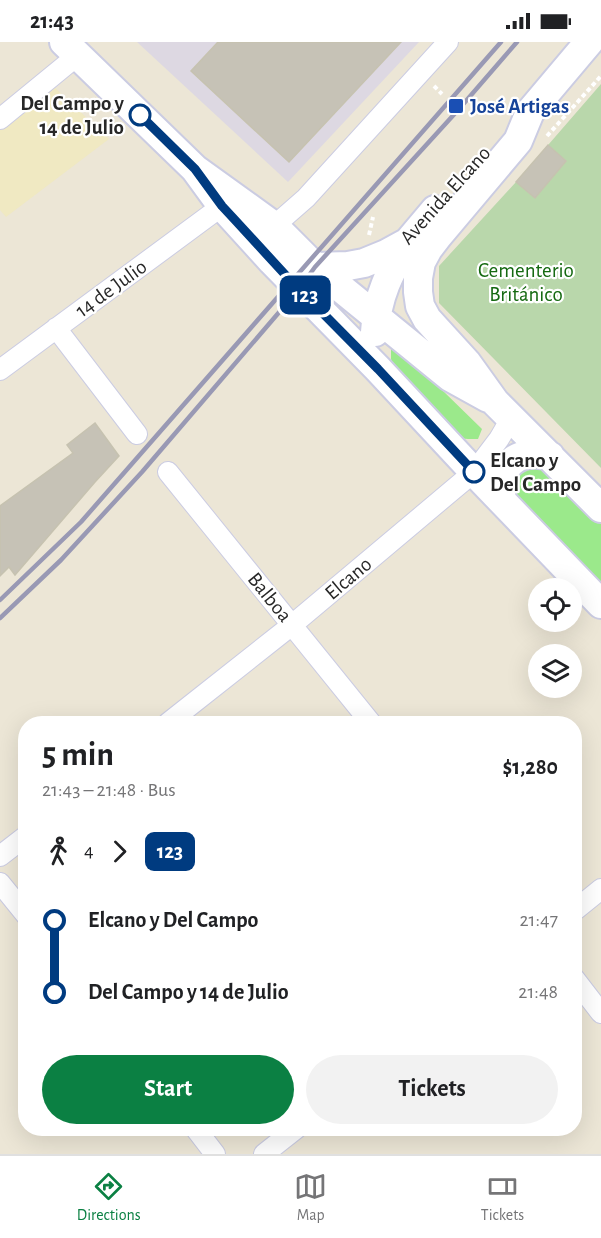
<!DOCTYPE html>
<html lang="en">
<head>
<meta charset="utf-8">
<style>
  :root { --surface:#fff; --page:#f2f2f2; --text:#202124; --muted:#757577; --line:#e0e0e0; --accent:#0b8043 }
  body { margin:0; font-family:"Alegreya Sans",sans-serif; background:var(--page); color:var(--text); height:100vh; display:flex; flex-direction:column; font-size:22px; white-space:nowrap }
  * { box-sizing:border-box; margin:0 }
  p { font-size:20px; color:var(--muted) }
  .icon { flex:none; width:33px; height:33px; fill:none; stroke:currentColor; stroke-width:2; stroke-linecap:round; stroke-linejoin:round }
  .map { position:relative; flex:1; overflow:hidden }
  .side { position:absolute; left:18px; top:674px; width:564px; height:420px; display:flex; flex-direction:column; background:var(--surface); border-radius:24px; box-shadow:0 6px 24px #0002 }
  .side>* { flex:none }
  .badge { padding:0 12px; border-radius:9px; font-size:21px; line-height:39px }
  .fabs { position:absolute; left:528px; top:536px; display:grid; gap:12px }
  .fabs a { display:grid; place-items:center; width:54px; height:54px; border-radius:50%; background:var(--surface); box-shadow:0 6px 24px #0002; font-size:30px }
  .map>.badge { position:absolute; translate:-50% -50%; box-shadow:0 0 0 3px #fff }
  .legs { display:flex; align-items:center; gap:9px; height:66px; padding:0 24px; font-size:20px }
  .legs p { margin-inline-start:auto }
  .overview { display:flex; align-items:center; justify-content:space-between; height:102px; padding:0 24px }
  h1 { font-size:33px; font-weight:700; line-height:45px }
  .primary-button { display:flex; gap:12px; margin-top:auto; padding:12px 24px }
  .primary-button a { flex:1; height:69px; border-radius:36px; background:var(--accent); color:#fff; font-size:24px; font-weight:700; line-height:69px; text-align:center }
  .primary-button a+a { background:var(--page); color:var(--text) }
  ul { padding:0 24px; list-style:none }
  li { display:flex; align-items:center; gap:21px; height:72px; font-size:22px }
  li i { display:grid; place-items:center; width:9px; height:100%; margin:0 8px; background:currentColor }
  li i::after { content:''; width:15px; height:15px; margin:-8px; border:4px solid; border-radius:50%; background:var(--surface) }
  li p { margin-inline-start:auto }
  li:first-child i { background:linear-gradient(#0000 50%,currentColor 0) }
  li:last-child i { background:linear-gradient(currentColor 50%,#0000 0) }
  .status { display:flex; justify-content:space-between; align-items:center; height:42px; padding:0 30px; background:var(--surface); direction:ltr }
  .status svg { height:16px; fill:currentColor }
  .dock { display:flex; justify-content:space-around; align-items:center; height:84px; border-top:2px solid var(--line); background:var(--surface); font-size:16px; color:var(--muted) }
  .dock a { display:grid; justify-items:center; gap:3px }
  .dock .on { color:var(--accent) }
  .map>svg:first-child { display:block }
</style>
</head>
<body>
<div class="status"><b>21:43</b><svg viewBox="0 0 49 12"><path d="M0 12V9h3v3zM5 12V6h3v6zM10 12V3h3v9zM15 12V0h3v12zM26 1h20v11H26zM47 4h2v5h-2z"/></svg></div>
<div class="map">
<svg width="601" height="1112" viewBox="0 0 601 1112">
  <rect width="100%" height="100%" fill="#ece6d6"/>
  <!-- industrial -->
  <path fill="#ddd8e2" d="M137 0H419L288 140Z"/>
  <!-- education -->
  <path fill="#f0e9c2" d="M50 41 109 97 6 175 0 168V81Z"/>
  <!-- green -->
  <path fill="#9be98b" d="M398 305 482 387 478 397H468L457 396 398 337 391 317V307Z
    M546 424 601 481V544L514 454C515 429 522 425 546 424Z"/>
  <!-- cemetery -->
  <path fill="#b9d7ab" d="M601 42V426L439 261V224L516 140Z"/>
  <!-- building -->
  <path fill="#c6c2b6" stroke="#c6c2b0" stroke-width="1.5" d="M218 0H401L289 120 191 29Z
    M548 103 566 119 535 156 516 140Z
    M95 381 119 414 95 440 15 533 9 525 0 534V464L73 411 67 403Z"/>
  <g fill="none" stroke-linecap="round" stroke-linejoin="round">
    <defs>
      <path id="street" d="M0 77 78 13
        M274 184 306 156 448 0
        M56 286 137 392
        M0 328 222 164
        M168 430 371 681
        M168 681 292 583 474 430 499 397 506 385 509 373
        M0 814 26 794
        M0 841 26 873
        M574 869 601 847
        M574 936 601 971
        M195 1086 215 1112
        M264 1112 297 1086"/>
      <path id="secondary" d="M64 0 195 127 274 184 315 225 450 335 488 356
        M589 0 530 70 518 99 438 194 428 207 421 220 418 236V250L420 264 427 277 467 321 495 360 601 466
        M195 127 222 164 272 219 378 327 474 430 601 562
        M315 225 348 224 364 221 386 212 408 200 435 168
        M375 290C377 254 390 229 408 200
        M502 458C494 424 519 405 550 414"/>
    </defs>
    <!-- street casing -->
    <use href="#street" stroke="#cbcce2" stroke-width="22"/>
    <!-- secondary casing -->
    <use href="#secondary" stroke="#cbcce2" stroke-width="32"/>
    <!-- path -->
    <path stroke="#fff" stroke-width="4" stroke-dasharray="4.5 3" stroke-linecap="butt" d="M434 44 442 52
      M547 94 601 34
      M369 193 373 175"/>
    <!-- street -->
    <use href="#street" stroke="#fff" stroke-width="20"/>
    <!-- secondary -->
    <use href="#secondary" stroke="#fff" stroke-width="28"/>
    <!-- rail -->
    <path stroke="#9999b4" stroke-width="4.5" d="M0 558 81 480 501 0
      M0 576 61 518 142 430 299 247 315 225 459 67 517 0"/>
  </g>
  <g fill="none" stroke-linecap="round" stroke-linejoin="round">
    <defs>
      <path id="line-1" d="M140 73 195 127 222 164 235 178 291 239 378 327 474 430"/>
    </defs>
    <!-- line-1 casing -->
    <use href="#line-1" stroke="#fff" stroke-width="14"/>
    <!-- line-1 -->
    <use href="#line-1" stroke="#003b80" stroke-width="9"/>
  </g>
  <!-- markers -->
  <rect fill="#1a4fb4" stroke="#fff" stroke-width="2" x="448" y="56" width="16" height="16" rx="3"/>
  <g fill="#fff" stroke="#003b80" stroke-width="3">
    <circle cx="140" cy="73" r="10"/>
    <circle cx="474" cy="430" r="10"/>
  </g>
  <g text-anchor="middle" stroke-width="4.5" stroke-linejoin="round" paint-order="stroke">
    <!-- stop labels -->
    <g font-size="21" font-weight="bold" fill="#272727" stroke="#fff" text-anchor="end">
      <text x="124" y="68">Del Campo y<tspan x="124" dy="24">14 de Julio</tspan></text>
      <text x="490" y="425" text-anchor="start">Elcano y<tspan x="490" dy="24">Del Campo</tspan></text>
    </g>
    <!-- transit labels -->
    <g font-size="21" font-weight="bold" fill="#164399" stroke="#fff" text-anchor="start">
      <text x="470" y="71">José Artigas</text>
    </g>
    <!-- street labels -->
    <g font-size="21" fill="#272727" stroke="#fff">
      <text transform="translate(445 153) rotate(-48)" y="7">Avenida Elcano</text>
      <text transform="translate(111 246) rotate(-36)" y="7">14 de Julio</text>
      <text transform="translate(348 536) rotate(-40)" y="7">Elcano</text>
      <text transform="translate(270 555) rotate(51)" y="7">Balboa</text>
    </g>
    <!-- park labels -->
    <g font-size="21" fill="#156911" stroke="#fff">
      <text x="526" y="235">Cementerio<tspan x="526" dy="24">Británico</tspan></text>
    </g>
  </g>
</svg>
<div class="fabs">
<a><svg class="icon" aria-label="locate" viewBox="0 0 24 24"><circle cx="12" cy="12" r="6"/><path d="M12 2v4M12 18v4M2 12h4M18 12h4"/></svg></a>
<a><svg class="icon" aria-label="layers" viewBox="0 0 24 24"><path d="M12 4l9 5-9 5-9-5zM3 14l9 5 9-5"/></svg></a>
</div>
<b class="badge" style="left:305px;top:253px;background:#003b80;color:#fff">123</b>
<section class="side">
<div class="overview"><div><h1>5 min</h1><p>21:43 – 21:48 · Bus</p></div><b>$1,280</b></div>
<div class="legs"><svg class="icon" aria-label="walk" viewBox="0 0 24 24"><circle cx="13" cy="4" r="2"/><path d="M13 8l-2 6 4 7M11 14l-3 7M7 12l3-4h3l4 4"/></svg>4<svg class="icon" aria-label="forward" viewBox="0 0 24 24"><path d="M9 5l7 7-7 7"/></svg><b class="badge" style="background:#003b80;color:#fff">123</b></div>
<ul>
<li><i style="color:#003b80"></i><b>Elcano y Del Campo</b><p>21:47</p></li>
<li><i style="color:#003b80"></i><b>Del Campo y 14 de Julio</b><p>21:48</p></li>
</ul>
<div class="primary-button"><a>Start</a><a>Tickets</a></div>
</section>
</div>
<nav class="dock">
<a class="on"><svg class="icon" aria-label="directions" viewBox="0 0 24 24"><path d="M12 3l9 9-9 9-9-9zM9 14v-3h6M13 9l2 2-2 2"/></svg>Directions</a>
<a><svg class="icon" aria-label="map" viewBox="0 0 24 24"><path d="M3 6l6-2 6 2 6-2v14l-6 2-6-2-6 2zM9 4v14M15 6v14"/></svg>Map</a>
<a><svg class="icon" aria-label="tickets" viewBox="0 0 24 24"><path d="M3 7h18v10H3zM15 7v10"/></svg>Tickets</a>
</nav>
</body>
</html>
